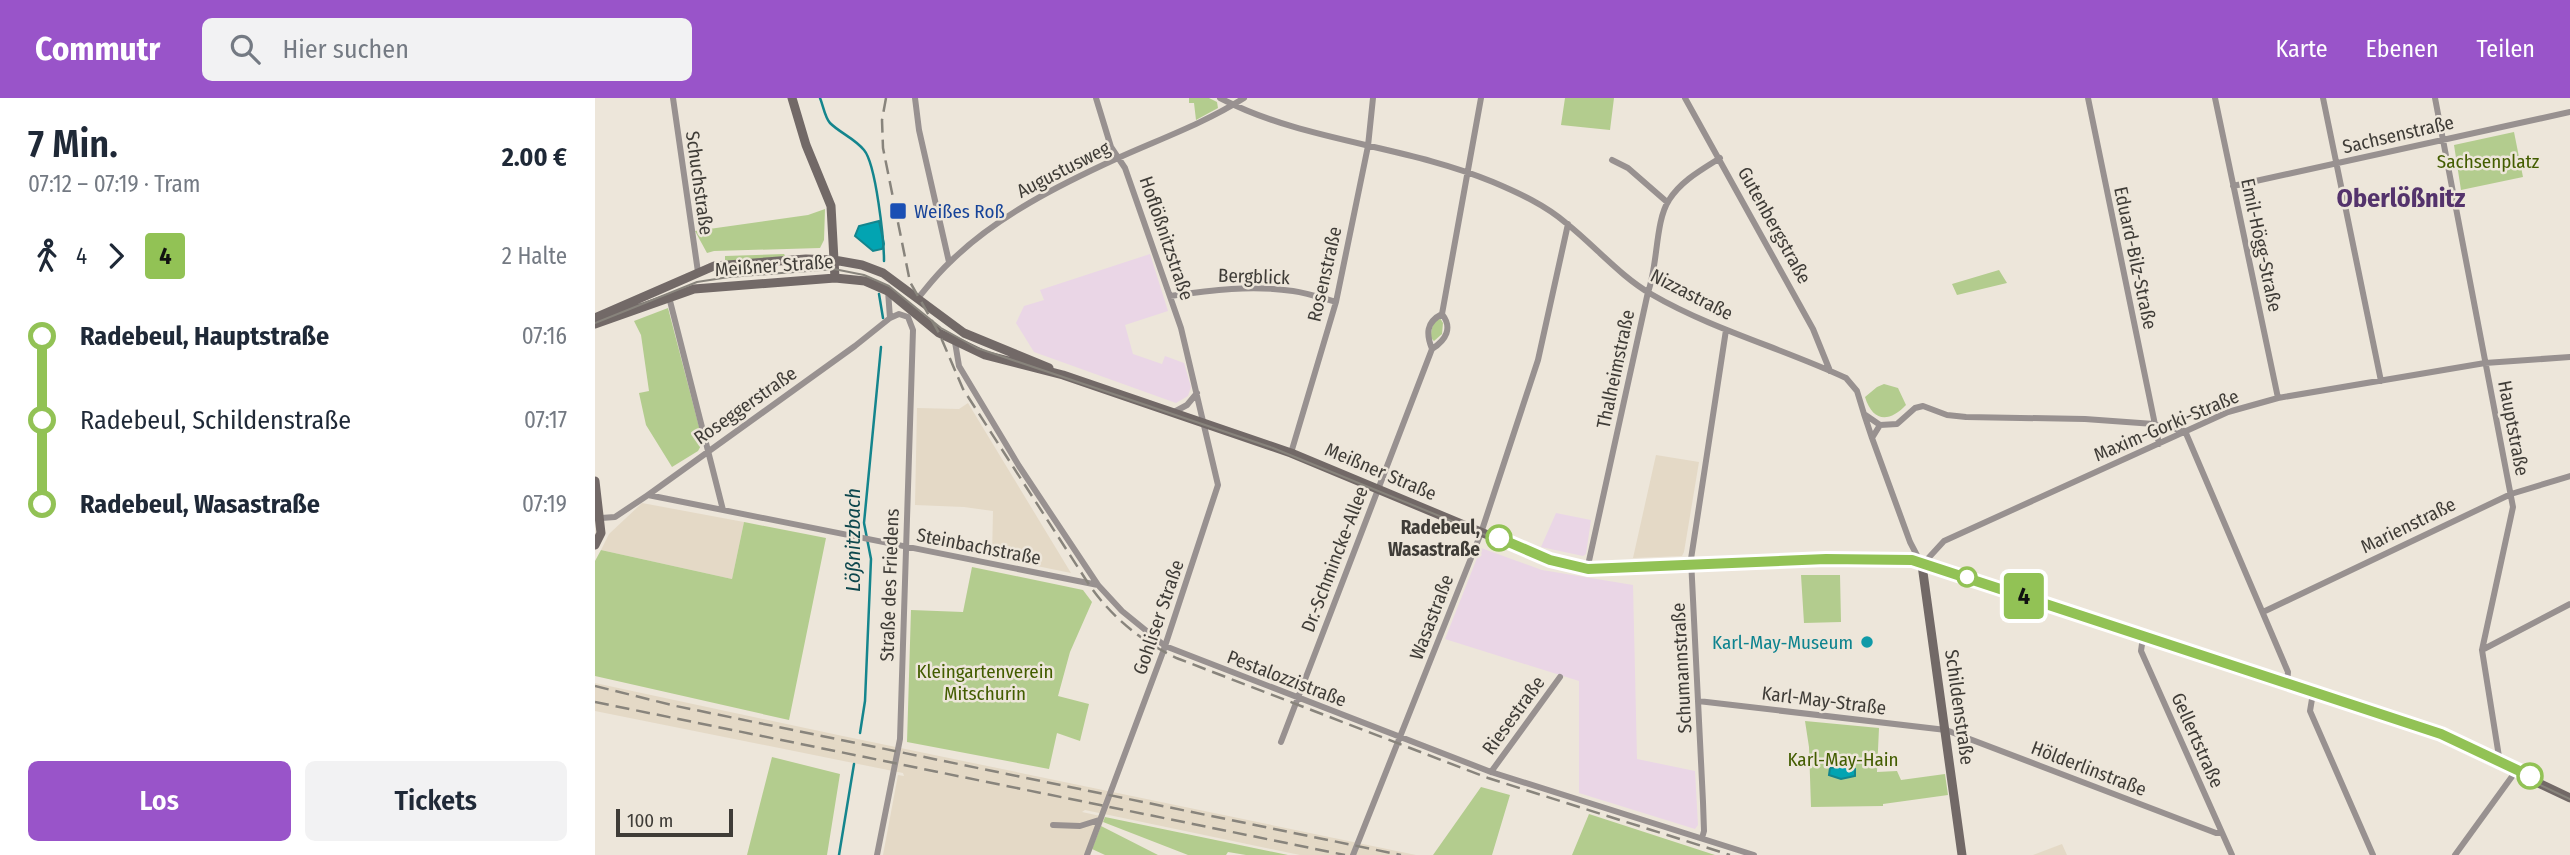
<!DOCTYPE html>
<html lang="de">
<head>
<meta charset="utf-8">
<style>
  :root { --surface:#fff; --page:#f2f2f3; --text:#1f2937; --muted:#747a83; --accent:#9954c9 }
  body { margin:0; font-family:"Fira Sans Condensed",sans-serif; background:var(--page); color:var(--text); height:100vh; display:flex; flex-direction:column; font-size:26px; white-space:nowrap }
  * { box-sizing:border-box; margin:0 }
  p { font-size:23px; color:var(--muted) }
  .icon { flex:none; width:38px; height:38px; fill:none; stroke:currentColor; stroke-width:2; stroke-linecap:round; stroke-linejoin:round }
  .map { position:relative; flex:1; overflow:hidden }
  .details { display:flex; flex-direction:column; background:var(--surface); width:595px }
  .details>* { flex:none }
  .badge { padding:0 14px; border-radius:5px; font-size:24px; line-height:46px }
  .scale { position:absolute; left:21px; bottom:18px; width:117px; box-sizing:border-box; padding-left:7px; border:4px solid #3f3c37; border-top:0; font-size:19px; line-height:24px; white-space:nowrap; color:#3f3c37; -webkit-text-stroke:5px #ede6da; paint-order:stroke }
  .map>.badge { position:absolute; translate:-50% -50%; box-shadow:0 0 0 4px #fff }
  .legs { display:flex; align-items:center; gap:10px; height:77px; padding:0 28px; font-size:23px }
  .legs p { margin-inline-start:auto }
  .summary { display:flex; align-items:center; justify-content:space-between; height:119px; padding:0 28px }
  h1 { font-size:38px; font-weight:600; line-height:52px }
  .action { display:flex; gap:14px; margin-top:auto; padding:14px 28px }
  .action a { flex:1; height:80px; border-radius:10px; background:var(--accent); color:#fff; font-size:28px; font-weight:600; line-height:80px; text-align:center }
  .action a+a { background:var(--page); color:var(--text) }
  ul { padding:0 28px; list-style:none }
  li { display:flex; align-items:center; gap:24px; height:84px; font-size:26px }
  li i { display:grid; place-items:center; width:10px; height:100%; margin:0 9px; background:currentColor }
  li i::after { content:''; width:18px; height:18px; margin:-9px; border:5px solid; border-radius:50%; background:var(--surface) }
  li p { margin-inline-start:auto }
  li:first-child i { background:linear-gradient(#0000 50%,currentColor 0) }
  li:last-child i { background:linear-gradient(currentColor 50%,#0000 0) }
  header { display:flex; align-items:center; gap:42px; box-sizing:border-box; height:98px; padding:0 35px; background:var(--accent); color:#fff }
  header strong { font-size:33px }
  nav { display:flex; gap:38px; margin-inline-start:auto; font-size:24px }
  .search { width:490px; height:63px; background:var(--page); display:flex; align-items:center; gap:18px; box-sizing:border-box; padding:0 24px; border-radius:10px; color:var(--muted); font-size:26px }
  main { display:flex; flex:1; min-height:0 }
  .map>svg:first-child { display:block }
</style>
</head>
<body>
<header>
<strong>Commutr</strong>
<div class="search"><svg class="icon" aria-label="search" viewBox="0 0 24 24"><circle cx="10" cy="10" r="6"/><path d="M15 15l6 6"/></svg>Hier suchen</div>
<nav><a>Karte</a><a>Ebenen</a><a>Teilen</a></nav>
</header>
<main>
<section class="details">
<div class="summary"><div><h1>7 Min.</h1><p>07:12 – 07:19 · Tram</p></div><b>2.00 €</b></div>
<div class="legs"><svg class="icon" aria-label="walk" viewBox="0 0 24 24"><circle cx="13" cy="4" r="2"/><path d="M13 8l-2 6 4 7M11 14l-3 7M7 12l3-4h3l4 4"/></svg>4<svg class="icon" aria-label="forward" viewBox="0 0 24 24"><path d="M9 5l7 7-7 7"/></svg><b class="badge" style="background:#92c255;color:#111">4</b><p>2 Halte</p></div>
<ul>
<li><i style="color:#92c255"></i><b>Radebeul, Hauptstraße</b><p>07:16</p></li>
<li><i style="color:#92c255"></i><span>Radebeul, Schildenstraße</span><p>07:17</p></li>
<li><i style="color:#92c255"></i><b>Radebeul, Wasastraße</b><p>07:19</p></li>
</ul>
<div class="action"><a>Los</a><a>Tickets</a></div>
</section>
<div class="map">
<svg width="1975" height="757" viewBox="0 0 1975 757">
  <rect width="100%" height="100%" fill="#ede6da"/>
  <!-- commercial -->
  <path fill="#ead6e6" d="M555 156 573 213 530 227 538 256 567 266 570 258 589 265 596 289 593 298 581 305 439 254 421 225 429 208 449 202 445 192Z
    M961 415 996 422 991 456 988 458 946 449Z
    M886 450 947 472 1038 487 1042 661 1100 673 1103 727 1100 731 984 695V583L850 541Z"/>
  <!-- built -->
  <path fill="#e4d9c6" d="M373 305 476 475 397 459 398 413 369 409 320 407 322 310 364 311Z
    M1061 357 1104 364 1089 454 1087 458 1038 460Z
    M47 405 149 424 137 481 6 452 14 436Z
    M0 585 243 637 821 757H705L490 712 487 714 510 719 495 757H288L303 677 309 678 308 675 0 613Z
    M1467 746 1472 757H1438Z"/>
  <!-- green -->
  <path fill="#b3cc8e" d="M594 0H614L622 4 623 10 601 22 599 5H594Z
    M970 0H1019L1015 32 966 27Z
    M1919 34 1928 79 1866 92 1859 47Z
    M230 111 229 142 225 150 119 153 112 155 100 133 213 117Z
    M189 156 191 159 130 164V158Z
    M1404 172 1412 185 1362 197 1357 186Z
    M73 210 108 344 103 353 77 369 51 327 44 295 54 293 46 237 39 223Z
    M845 220 848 225 847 236 839 243 836 240C836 232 837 224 845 220Z
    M1289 286 1303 290 1311 307C1295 324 1278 325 1270 299L1282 289Z
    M149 424 231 440 194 622 0 578V463L6 452 137 481Z
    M377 469 488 492 497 504 475 554 463 598 494 606 485 643 462 635 454 671 312 644 316 512 368 514Z
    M1206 477H1245L1246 524 1209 525Z
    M1210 623 1284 630 1282 674 1302 673 1306 682 1350 676 1353 697 1288 706V708L1216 709 1214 649Z
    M177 659 245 676 232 757H152Z
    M886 689 915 697 897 757H838Z
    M994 716 1120 757H977Z
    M510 719 693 757H651L633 754 631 757H593L508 724Z
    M506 728 563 757H510L497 751Z"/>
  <!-- water -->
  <path fill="#02a4b2" stroke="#14858d" stroke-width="2" d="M284 123 289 146 287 151 278 153 260 138 264 128Z
    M1248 668 1260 671V678L1246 681 1234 677 1235 670Z"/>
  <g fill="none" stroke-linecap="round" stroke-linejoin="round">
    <!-- stream -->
    <path stroke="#14858d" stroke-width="2.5" d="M225 0C228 7 230 20 235 25 245 35 259 40 269 52 281 66 289 142 289 163
      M284 196 288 220
      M265 635 270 603 276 461 269 425 286 249
      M244 757 259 666"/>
    <!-- street -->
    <path stroke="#989190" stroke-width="6" d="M78 0 103 174
      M320 0 324 32 354 164
      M625 0C709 44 810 47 898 84 924 95 950 107 971 125 1000 148 1025 178 1056 196 1118 232 1187 250 1251 280L1262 293 1269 316 1285 327 1302 326 1320 310 1328 308 1352 317 1371 319 1490 321 1559 326 1590 333 1693 574 1692 586
      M1090 0 1218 231 1235 273
      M1493 0 1564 346
      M1620 0 1683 300
      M1728 0 1786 283
      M1840 0 1918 409 1887 552 1905 665
      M1017 62 1033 70 1072 104
      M1638 88 1975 14
      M293 193 295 220
      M575 198C616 192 657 187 698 193 712 195 727 200 741 204
      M74 199 128 412
      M323 200C333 188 343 175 355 164 402 118 464 87 523 60 565 41 610 25 649 0
      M847 216 886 0
      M847 216C858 230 851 242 837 251 831 236 831 224 847 216Z
      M360 244 364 268 424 368 503 487 527 513 570 548 896 674 1159 757
      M579 314 592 307 602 295
      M1269 316 1277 340
      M1285 327 1277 340 1315 444 1327 467 1349 443 1633 314 1683 300 1890 265 1975 259
      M696 355 741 204 773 48 778 0
      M53 397 503 487
      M6 420 20 419 53 397 260 248 295 220 304 216 313 219 318 232 305 641 282 757
      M992 472 1053 194C1063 168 1060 123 1074 102 1086 83 1106 72 1125 60
      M1668 514 1916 396 1975 378
      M1548 539 1546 553 1637 757
      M1887 552 1975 506
      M1718 595 1715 613 1778 757
      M1103 603 1351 632 1621 735H1627
      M686 644 837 251
      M896 674 965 579
      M458 727 485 728 504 722
      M1107 740 1109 733 1108 704 1096 461 1131 232
      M492 757 568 554 623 387 586 230 530 70 516 49 501 0
      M758 757 886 435 943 262 973 126
      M1860 757 1921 673"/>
    <!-- secondary -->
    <path stroke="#726967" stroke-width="9" d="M197 0 211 47 236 108 240 180
      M0 220 119 168 211 161 239 162 267 167 288 175 369 235 454 270
      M0 226 99 191 240 180 270 183 293 193 344 235 390 257 468 277 696 355 965 467 992 472 1208 463 1294 462 1317 464 1833 633 1975 700
      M0 383 6 435 0 447
      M1327 467 1367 757"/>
    <!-- tram -->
    <path stroke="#88847c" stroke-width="2" d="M0 225 102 184 134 179 239 171 269 177 294 188 346 230 382 250 678 350 974 471 992 474 1181 466 1295 464 1318 466 1844 639 1975 701"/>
    <!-- rail -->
    <path stroke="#88847c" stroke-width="2.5" stroke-dasharray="14 7" stroke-linecap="butt" d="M291 0 287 22 288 50 315 184 344 235 368 291 493 485C515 518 548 545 584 561L893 680 1135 757
      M0 588 81 608 806 757
      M0 604 750 757"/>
  </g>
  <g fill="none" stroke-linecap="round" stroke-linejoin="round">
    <defs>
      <path id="line-1" d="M904 440 955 462 993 471 1231 461 1317 462 1846 636 1935 678"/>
    </defs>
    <!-- line-1 casing -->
    <use href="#line-1" stroke="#fff" stroke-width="16"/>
    <!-- line-1 -->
    <use href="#line-1" stroke="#92c255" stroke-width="10"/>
  </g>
  <!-- markers -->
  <rect fill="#1a4fb4" stroke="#ede6da" stroke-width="2.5" x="294" y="104" width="18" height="18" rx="3.5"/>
  <g fill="#fff" stroke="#92c255" stroke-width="3.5">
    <circle cx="904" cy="440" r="12"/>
    <circle cx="1372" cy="479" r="9"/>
    <circle cx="1935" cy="678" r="12"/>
  </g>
  <circle fill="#0f9aa8" stroke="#ede6da" stroke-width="2.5" cx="1272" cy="544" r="7"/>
  <g text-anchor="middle" stroke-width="5" stroke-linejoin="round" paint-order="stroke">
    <!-- street labels -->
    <g font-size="19" fill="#3f3c37" stroke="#ede6da">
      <text transform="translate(1803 36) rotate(-13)" y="7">Sachsenstraße</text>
      <text transform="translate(468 71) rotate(-27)" y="7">Augustusweg</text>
      <text transform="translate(105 85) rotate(82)" y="7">Schuchstraße</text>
      <text transform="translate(1180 127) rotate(61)" y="7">Gutenbergstraße</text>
      <text transform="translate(572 140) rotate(71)" y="7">Hoflößnitzstraße</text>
      <text transform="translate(1667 147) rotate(78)" y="7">Emil-Högg-Straße</text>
      <text transform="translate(1541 160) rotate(78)" y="7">Eduard-Bilz-Straße</text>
      <text transform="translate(179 167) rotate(-4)" y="7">Meißner Straße</text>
      <text transform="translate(729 176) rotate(-77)" y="7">Rosenstraße</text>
      <text transform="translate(659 178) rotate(2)" y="7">Bergblick</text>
      <text transform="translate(1097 196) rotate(27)" y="7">Nizzastraße</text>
      <text transform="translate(1020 271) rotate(-78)" y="7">Thalheimstraße</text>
      <text transform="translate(150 307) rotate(-35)" y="7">Roseggerstraße</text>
      <text transform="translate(1571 327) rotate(-23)" y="7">Maxim-Gorki-Straße</text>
      <text transform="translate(1919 330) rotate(79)" y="7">Hauptstraße</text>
      <text transform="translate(786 373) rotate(23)" y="7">Meißner Straße</text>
      <text transform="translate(1813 427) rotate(-26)" y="7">Marienstraße</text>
      <text transform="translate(384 448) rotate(11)" y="7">Steinbachstraße</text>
      <text transform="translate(739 461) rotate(-69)" y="7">Dr.-Schmincke-Allee</text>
      <text transform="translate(294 487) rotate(-88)" y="7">Straße des Friedens</text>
      <text transform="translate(563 519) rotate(-71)" y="7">Gohliser Straße</text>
      <text transform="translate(836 519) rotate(-69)" y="7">Wasastraße</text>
      <text transform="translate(1086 570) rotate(-93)" y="7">Schumannstraße</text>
      <text transform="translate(692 580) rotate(21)" y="7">Pestalozzistraße</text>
      <text transform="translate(1229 602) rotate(7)" y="7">Karl-May-Straße</text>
      <text transform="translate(1365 609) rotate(82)" y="7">Schildenstraße</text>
      <text transform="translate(918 617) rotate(-54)" y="7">Riesestraße</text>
      <text transform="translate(1603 642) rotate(66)" y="7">Gellertstraße</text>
      <text transform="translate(1494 670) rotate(21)" y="7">Hölderlinstraße</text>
    </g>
    <!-- park labels -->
    <g font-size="19" fill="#435d00" stroke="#ede6da">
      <text x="1893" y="70">Sachsenplatz</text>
      <text x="390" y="580">Kleingartenverein<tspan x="390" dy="22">Mitschurin</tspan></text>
      <text x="1248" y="668">Karl-May-Hain</text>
    </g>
    <!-- transit labels -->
    <g font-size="19" fill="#164399" stroke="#ede6da" text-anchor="start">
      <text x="319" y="120">Weißes Roß</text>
    </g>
    <!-- stop labels -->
    <g font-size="19" font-weight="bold" fill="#3f3c37" stroke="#ede6da" text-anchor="end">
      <text x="885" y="436">Radebeul,<tspan x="885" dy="22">Wasastraße</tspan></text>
    </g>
    <!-- culture labels -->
    <g font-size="19" fill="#0d838f" stroke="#ede6da" text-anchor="end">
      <text x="1258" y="551">Karl-May-Museum</text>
    </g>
    <!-- water labels -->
    <g font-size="21" font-style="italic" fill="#0d474d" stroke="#ede6da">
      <text transform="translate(258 442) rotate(-90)" y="7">Lößnitzbach</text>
    </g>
    <!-- district labels -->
    <g font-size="26" font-weight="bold" fill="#54336c" stroke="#ede6da">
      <text x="1806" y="109">Oberlößnitz</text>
    </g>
  </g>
</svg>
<div class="scale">100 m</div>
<b class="badge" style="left:1429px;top:498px;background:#92c255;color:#111">4</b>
</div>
</main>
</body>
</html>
